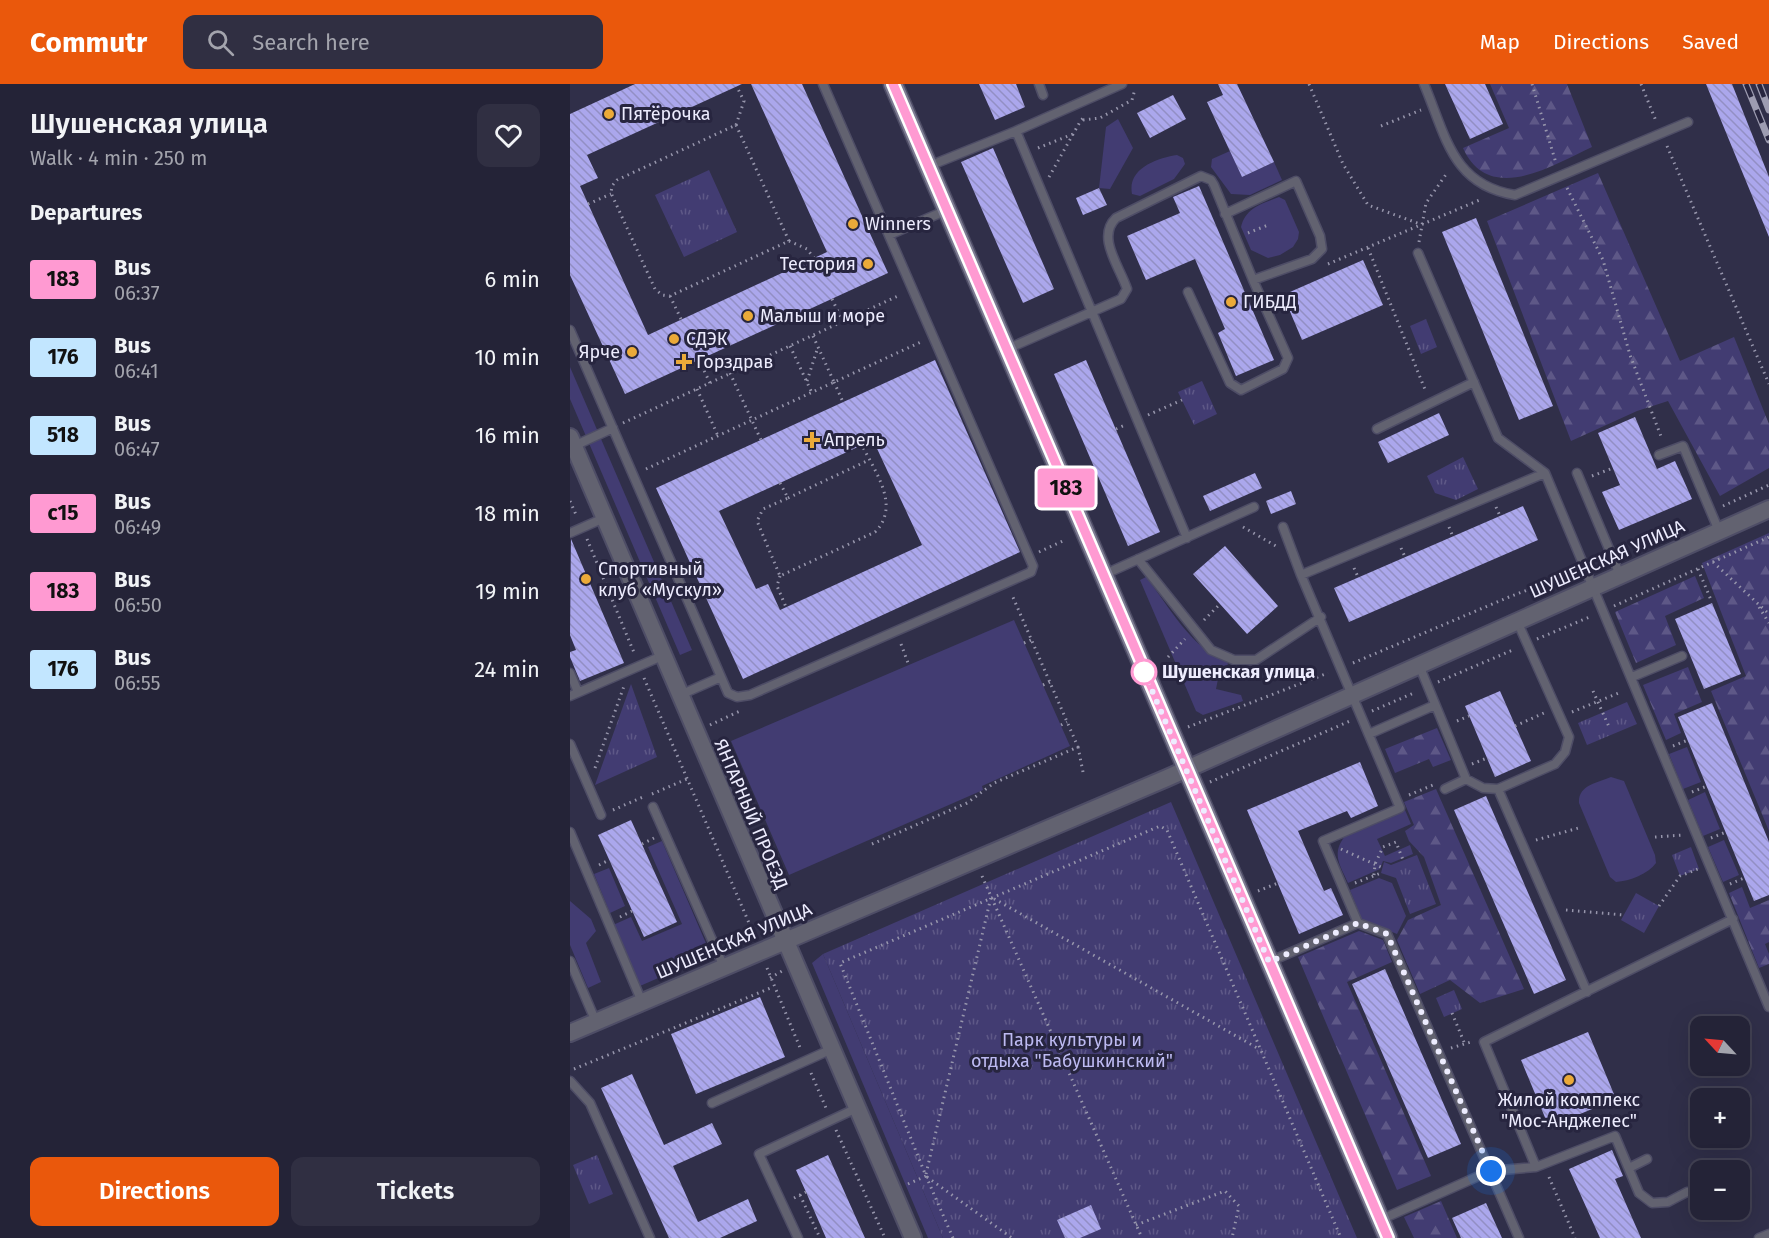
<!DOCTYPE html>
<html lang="en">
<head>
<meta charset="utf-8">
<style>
  :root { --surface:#242337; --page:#302f42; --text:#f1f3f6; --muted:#a3a4ad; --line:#414052; --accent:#ea580c }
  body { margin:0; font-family:"Fira Sans",sans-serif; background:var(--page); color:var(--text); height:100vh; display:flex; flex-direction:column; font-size:22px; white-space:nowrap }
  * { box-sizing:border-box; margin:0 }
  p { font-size:20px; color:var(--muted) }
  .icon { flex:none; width:33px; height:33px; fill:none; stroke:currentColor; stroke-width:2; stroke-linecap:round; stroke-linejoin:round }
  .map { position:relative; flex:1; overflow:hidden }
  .drawer { display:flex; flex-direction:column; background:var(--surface); width:570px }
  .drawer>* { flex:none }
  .badge { padding:0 12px; border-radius:4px; font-size:21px; line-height:39px }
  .needle { width:39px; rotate:296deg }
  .buttons { position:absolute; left:1120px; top:932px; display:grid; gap:12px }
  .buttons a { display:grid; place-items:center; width:60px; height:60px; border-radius:12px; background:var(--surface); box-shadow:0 6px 24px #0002,0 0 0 2px var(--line); font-size:30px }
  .you { position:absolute; width:30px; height:30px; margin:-15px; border:4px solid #fff; border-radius:50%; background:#1a73e8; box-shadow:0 0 0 9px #1a73e833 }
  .map>.badge { position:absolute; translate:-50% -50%; box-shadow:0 0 0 3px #fff }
  h2 { padding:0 30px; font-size:22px; line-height:54px }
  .round { display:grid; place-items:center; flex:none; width:63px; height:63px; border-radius:12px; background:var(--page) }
  .summary { display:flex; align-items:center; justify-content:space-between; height:102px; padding:0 30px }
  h1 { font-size:28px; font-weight:600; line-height:45px }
  .primary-button { display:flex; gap:12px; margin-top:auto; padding:12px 30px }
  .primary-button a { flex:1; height:69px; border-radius:12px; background:var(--accent); color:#fff; font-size:24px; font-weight:600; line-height:69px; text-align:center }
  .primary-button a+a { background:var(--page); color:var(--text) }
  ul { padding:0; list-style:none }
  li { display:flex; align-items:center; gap:18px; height:78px; padding:0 30px }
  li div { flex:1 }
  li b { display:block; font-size:22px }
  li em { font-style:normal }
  li .badge { min-width:66px; font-weight:700; text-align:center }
  header { display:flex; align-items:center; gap:36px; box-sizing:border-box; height:84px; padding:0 30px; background:var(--accent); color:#fff }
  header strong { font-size:28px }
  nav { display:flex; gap:33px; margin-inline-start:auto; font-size:21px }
  .search { width:420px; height:54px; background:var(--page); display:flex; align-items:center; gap:15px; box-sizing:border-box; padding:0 21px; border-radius:12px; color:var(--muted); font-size:22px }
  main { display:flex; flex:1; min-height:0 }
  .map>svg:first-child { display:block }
</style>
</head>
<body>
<header>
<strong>Commutr</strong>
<div class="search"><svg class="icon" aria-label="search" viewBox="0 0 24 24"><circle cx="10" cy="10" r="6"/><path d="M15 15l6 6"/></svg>Search here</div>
<nav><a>Map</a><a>Directions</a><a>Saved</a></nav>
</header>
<main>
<section class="drawer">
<div class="summary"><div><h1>Шушенская улица</h1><p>Walk · 4 min · 250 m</p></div><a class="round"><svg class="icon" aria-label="heart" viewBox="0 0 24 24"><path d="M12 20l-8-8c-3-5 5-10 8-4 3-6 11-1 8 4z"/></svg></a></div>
<h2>Departures</h2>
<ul>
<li><span class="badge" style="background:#ff9ad2;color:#111">183</span><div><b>Bus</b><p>06:37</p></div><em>6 min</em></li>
<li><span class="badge" style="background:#c2e6ff;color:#111">176</span><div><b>Bus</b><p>06:41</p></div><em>10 min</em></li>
<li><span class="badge" style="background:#c2e6ff;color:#111">518</span><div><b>Bus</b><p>06:47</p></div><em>16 min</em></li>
<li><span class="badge" style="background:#ff9ad2;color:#111">с15</span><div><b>Bus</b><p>06:49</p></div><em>18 min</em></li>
<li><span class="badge" style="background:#ff9ad2;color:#111">183</span><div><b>Bus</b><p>06:50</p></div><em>19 min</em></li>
<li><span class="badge" style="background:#c2e6ff;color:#111">176</span><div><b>Bus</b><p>06:55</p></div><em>24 min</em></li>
</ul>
<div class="primary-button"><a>Directions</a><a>Tickets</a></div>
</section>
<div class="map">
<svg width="1199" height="1154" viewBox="0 0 1199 1154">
  <defs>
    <pattern id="forest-firs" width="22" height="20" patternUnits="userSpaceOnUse" patternTransform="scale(1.5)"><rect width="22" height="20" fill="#423c72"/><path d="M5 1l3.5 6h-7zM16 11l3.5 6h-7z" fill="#5e5887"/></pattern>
    <pattern id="park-tufts" width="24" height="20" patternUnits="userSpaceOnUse" patternTransform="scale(1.5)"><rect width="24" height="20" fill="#423c72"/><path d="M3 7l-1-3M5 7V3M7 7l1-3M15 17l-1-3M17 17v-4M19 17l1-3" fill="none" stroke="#5e5887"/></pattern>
    <pattern id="building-back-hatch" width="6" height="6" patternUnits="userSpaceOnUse" patternTransform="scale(1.5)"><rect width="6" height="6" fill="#aba7ec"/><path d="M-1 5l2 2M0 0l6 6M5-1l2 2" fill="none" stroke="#928fc4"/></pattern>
  </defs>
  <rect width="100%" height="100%" fill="#302f49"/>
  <!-- grass -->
  <path fill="#423c72" d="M548 35 563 64 540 105 529 104 536 43Z
    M660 67 672 93 704 78 712 96 680 111 661 110 641 83 642 75Z
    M607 71 613 74 615 80 604 95 570 112 562 110C557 84 588 74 607 71Z
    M709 113 715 116 729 148 728 155 723 163 710 171 698 174 681 166 671 143C676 123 692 120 709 113Z
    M0 283 122 566 110 571 0 315Z
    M576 493C599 522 622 566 658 578L657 586 650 585 646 605 671 611 673 617 633 631 626 627 570 496Z
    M444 536 500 662 412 702 413 706 219 791 161 657Z
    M1117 663 1131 698 1113 705 1099 670Z
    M1041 693 1054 697 1085 771 1086 779C1078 790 1060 797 1046 798L1040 793 1009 719C1008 701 1027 699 1041 693Z
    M1135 708 1150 745 1133 752 1118 716Z
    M835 726 841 740 807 755 815 772 840 761 843 770 821 779 813 777 810 785 778 799C770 781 761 770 775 752Z
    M1154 756 1169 791 1153 798 1138 763Z
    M92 757 141 871 70 902 43 841 61 833 72 857 112 840 78 763Z
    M39 784 55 822 40 829 24 790Z
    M809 794 822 799 836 832 827 850 792 836 780 806Z
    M0 817 21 835 26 847 16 859 31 898 18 904 0 861Z
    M253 870 373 1154H358L242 879Z"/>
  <!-- forest -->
  <path fill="url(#forest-firs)" d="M920 0H997L1022 63C983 81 919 122 893 64L939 44Z
    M1028 89 1110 277 1164 253 1199 340V384L1150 412 1098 317 1067 327 1001 357 917 137Z
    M1199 449V747L1141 607 1176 592 1132 479Z
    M1125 492 1134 514 1095 532 1106 561 1066 579 1045 528Z
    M1118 583 1132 618 1104 630 1111 649 1096 656 1073 601Z
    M867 644 881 676 863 683 859 675 825 689 815 665Z
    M866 705 954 905 910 919 880 896 850 910 827 856 838 836 871 821 854 773 839 757 835 747 844 741 834 718Z
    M1172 803 1180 824 1199 816V858L1195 860 1199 870V880L1189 884 1159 809Z
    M789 847 813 856 822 878 777 898 861 1092 827 1106 728 873Z
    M871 1117 887 1154H844L834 1133Z"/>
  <!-- park -->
  <path fill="url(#park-tufts)" d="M139 86 167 148 114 173 85 111Z
    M856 235 867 263 851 270 840 242Z
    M632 297 647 330 624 341 608 308Z
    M893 373 908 405 886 416 865 409 857 392Z
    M61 600 87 673 25 701Z
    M1057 618 1067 640 1017 661 1008 639Z
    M601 718 787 1154H373L253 870Z
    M1121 763 1129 785 1110 792 1102 771Z
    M847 771 866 820 840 830 826 794 811 789 814 778 821 781Z
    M1066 809 1089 822 1074 849 1051 836Z
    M884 906 892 925 874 933 866 914Z
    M27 1071 43 1110 19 1120 3 1081Z"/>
  <!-- building -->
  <path fill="url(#building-back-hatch)" fill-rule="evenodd" d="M65 0H172L17 71 28 94 10 102 78 251 257 168 181 0H232L318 189 55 310 0 191V30Z
    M409 0H446L455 23 425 36Z
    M648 0H667L704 78 672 93 637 18 653 11Z
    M875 0H915L933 40 900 55Z
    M1136 0H1162L1199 93V153Z
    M603 11 616 35 580 54 567 29Z
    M423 64 484 205 453 219 391 78Z
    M629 102 704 276 666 292 648 249 655 245 625 175 576 196 557 152 610 129 603 113Z
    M529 104 537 121 513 131 506 114Z
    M906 134 983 322 949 336 872 148Z
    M793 176 813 221 732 256 713 211Z
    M365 276 450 468 173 595 86 404ZM303 356 352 461 210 526 198 500 186 505 149 427Z
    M516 276 590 448 558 462 484 290Z
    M869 329 879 351 818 379 808 358Z
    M1065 333 1087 385 1105 377 1122 415 1049 446 1032 408 1050 401 1028 349Z
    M685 389 692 404 640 427 633 412Z
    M721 407 726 420 701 430 696 417Z
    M953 422 968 456 779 538 764 504Z
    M1 455 54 579 10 597 0 573V568L6 566 0 551Z
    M655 462 708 522 677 550 623 490Z
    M1142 519 1171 590 1134 605 1105 535Z
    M930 607 961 677 925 693 895 622Z
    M1142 619 1199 758V811L1184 817 1108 633Z
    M790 678 808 722 781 734 777 727 728 747 754 807 761 804 773 831 729 850 677 726Z
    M916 712 996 896 964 910 884 726Z
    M61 736 107 838 74 853 28 751Z
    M815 885 891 1060 858 1074 782 900Z
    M190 913 215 973 126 1010 101 950Z
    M1018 948 1046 1015 979 1043 951 976Z
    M62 990 94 1061 142 1039 152 1060 103 1082 128 1138 178 1115 187 1137 150 1154H99L31 1004Z
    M1042 1066 1053 1092 1045 1095 1071 1154H1030L999 1085Z
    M258 1071 295 1154H256L236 1108 226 1086Z
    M916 1119 932 1154H891L882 1134Z
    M521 1121 531 1145 510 1154H495L487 1136Z"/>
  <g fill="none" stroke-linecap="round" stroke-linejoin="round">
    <defs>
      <path id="lane" d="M469 0 473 11
        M552 0 446 47 617 454
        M854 0C876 52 882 101 945 111L1118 38
        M359 82 446 47
        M319 151 377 126
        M848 169 928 354 975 389 1199 923
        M618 208 660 299 671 306 713 285 718 274 683 196
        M0 246 158 609 167 613 180 611 461 488 463 482 253 0
        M437 265 551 215 557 205C550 183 526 153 546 134L631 92 641 96 644 101 683 196 742 175 752 165 750 152 726 97 655 130
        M807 345 904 298
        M4 362 43 344
        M1089 371 1113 362 1149 447
        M1007 389 1050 491
        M713 443 731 491 975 389
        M0 449 34 434
        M568 475 641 566 664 576H686L751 533
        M533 491 684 423
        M731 491 830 724 753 757 788 839 817 850 949 1154
        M849 581 896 695 913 704 928 705 1017 908
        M0 589 8 608
        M1062 593 1112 572
        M110 611 151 593
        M0 612 92 572
        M799 650 865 621
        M0 660 31 731
        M875 705 896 695
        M928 705 985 680 995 668 999 653 947 537
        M83 723 154 883
        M0 748 72 918
        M0 877 26 938
        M699 878 788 839
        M0 997 20 1019 80 1154
        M142 1019 262 965
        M966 1083 914 958 1163 835
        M1059 1084 1077 1075
        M810 1136 920 1087 966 1083 1045 1052 1069 1109 1082 1119 1098 1118 1117 1108
        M228 1154 189 1070 287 1024
        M1189 1154 1199 1150"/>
      <path id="street" d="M0 353 343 1154
        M0 949 597 694 1199 425"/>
      <path id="secondary" d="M323 0 818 1154"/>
    </defs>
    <!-- lane casing -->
    <use href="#lane" stroke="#4e4d66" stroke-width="11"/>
    <!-- street casing -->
    <use href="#street" stroke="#4e4d66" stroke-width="20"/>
    <!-- secondary casing -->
    <use href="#secondary" stroke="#4e4d66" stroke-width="21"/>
    <!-- path -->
    <path stroke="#9796ac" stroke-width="3" stroke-dasharray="1.5 4.5" stroke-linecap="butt" d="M739 0 773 80 798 121 850 140
      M962 0 986 79
      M1071 0 1086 37
      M513 36 530 34 562 16 565 5
      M166 41 219 157 100 212 92 211 85 205 41 109 42 102 47 96Z
      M166 41 174 17 167 3
      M811 42 851 26
      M1097 62 1199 300
      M468 64 503 50
      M479 93 511 36 516 32
      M997 104 1033 176 1060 271 1092 355
      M18 120 41 110
      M678 149 698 141
      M219 157 237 165 244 174
      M849 158 856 119 877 89
      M798 164 856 308
      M758 180 912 115
      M100 212 111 235
      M262 215 273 238
      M243 252 264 298
      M220 262 242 309
      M129 276 140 299
      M160 289 191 356
      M237 297 248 263
      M264 298 273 318
      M127 305 148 352
      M578 331 612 316
      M53 339 330 211
      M546 345 555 341
      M76 385 353 257
      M1022 392 1043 384
      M210 399 218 414 193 425 187 437 210 492 305 448C331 422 305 388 292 361
      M218 414 299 376
      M0 417 7 433
      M1153 422 1199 401
      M926 423 930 432
      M673 443 706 462
      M879 443 883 453
      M17 455 65 571
      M831 464 835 473
      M469 468 495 456
      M1143 478 1199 530
      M784 484 788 493
      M1128 485 1141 516
      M210 492 207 502 216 523
      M1044 522 1199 453
      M1189 523 1199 539
      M634 536 650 520
      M967 555 1022 532
      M454 559 461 556
      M331 560 338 579
      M598 573 615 555
      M783 579 939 513 1002 489
      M74 594 185 853
      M868 598 945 565
      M473 601 480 598
      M1023 607 1040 645
      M802 627 846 608
      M1002 628 1051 608
      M887 637 899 632
      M140 641 172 626
      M491 641 497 638
      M945 642 974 629
      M618 643 758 589
      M1103 662 1118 656
      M508 663 513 688
      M902 680 917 674
      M25 684 54 602
      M640 698 780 637
      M1122 708 1137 702
      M82 710 117 695
      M839 711 863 701
      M43 726 73 713
      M1085 753 1113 751
      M1141 754 1156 748
      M966 756 1012 743
      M72 760 84 754
      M302 760 397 719 424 699 508 663 442 511
      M771 765 813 784
      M29 781 39 776
      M804 791 805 780 813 763 826 758 833 776
      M412 792 572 1154
      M785 799 811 789
      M1160 800 1174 794
      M688 807 708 799
      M1089 822 1110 792 1128 785
      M996 826 1054 831
      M50 833 62 827
      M197 884 231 966
      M200 894 212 887
      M882 929 894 958
      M881 964 901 958
      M4 985 203 903
      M241 989 256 1024
      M266 1046 315 1154
      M356 1090 421 813 689 965
      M357 1093 442 1154
      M979 1093 1005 1154
      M338 1100 356 1092
      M230 1111 250 1154
      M224 1114 236 1108
      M566 1141 655 1107 669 1122 662 1154
      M383 1154 356 1092 270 879 590 742 597 746 771 1154"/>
    <!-- lane -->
    <use href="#lane" stroke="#626270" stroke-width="8"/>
    <!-- street -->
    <use href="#street" stroke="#626270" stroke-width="16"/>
    <!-- secondary -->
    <use href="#secondary" stroke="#7d7c92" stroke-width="18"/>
    <defs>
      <path id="rail" d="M1176 0 1199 56
        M1189 0 1199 26"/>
    </defs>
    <!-- rail casing -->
    <use href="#rail" stroke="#9d9cb1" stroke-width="7"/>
    <!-- rail -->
    <use href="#rail" stroke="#27253f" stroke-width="4.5" stroke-dasharray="14" stroke-linecap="butt"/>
  </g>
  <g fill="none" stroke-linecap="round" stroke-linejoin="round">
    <defs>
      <path id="line" d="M323 0 818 1154"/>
    </defs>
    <!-- line casing -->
    <use href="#line" stroke="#fff" stroke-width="14"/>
    <!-- line -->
    <use href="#line" stroke="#ff9ad2" stroke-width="9"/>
    <!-- walk -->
    <path stroke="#edecfe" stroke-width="6" stroke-dasharray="0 10.8" d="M574 588 699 878 788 839 817 850 921 1087"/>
  </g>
  <!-- markers -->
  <g fill="#ebaa39" stroke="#27253f" stroke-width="2">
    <circle cx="39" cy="30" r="6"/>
    <circle cx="283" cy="140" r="6"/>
    <circle cx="298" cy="180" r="6"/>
    <circle cx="661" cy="218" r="6"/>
    <circle cx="178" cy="232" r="6"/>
    <circle cx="104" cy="255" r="6"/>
    <circle cx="62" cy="268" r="6"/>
    <path d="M111 269h6v6h6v6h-6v6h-6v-6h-6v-6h6z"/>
    <path d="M239 347h6v6h6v6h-6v6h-6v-6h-6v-6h6z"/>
    <circle cx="16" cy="495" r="6"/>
    <circle cx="999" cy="996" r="6"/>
  </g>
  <circle fill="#fff" stroke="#ff9ad2" stroke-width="3" cx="574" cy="588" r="12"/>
  <g text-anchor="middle" stroke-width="6" stroke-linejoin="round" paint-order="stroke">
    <!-- poi labels -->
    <g font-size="18" fill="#edecfe" stroke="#27253f" text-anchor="start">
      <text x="51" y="36">Пятёрочка</text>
      <text x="295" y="146">Winners</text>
      <text x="286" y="186" text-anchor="end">Тестория</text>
      <text x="673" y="224">ГИБДД</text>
      <text x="190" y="238">Малыш и море</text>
      <text x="116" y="261">СДЭК</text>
      <text x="50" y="274" text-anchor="end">Ярче</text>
      <text x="126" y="284">Горздрав</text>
      <text x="254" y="362">Апрель</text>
      <text x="28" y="491">Спортивный<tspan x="28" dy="21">клуб «Мускул»</tspan></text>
      <text x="999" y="1022" text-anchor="middle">Жилой комплекс<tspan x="999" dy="21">"Мос-Анджелес"</tspan></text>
    </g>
    <!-- street labels -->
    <g font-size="18" fill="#edecfe" stroke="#27253f">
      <text transform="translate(1037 475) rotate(-24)" y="6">ШУШЕНСКАЯ УЛИЦА</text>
      <text transform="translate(181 730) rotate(67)" y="6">ЯНТАРНЫЙ ПРОЕЗД</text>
      <text transform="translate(164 857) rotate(-23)" y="6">ШУШЕНСКАЯ УЛИЦА</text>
    </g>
    <!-- stop labels -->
    <g font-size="18" font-weight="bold" fill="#edecfe" stroke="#27253f" text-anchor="start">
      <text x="592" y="594">Шушенская улица</text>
    </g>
    <!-- park labels -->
    <g font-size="18" fill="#bdbaf2" stroke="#27253f">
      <text x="502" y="962">Парк культуры и<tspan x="502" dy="21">отдыха "Бабушкинский"</tspan></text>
    </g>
  </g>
</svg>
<div class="buttons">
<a><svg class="needle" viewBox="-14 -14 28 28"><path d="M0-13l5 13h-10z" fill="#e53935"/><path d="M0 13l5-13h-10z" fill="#a3a4ad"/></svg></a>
<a>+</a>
<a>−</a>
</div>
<div class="you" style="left:921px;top:1087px"></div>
<b class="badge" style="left:496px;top:404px;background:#ff9ad2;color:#111">183</b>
</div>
</main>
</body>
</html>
